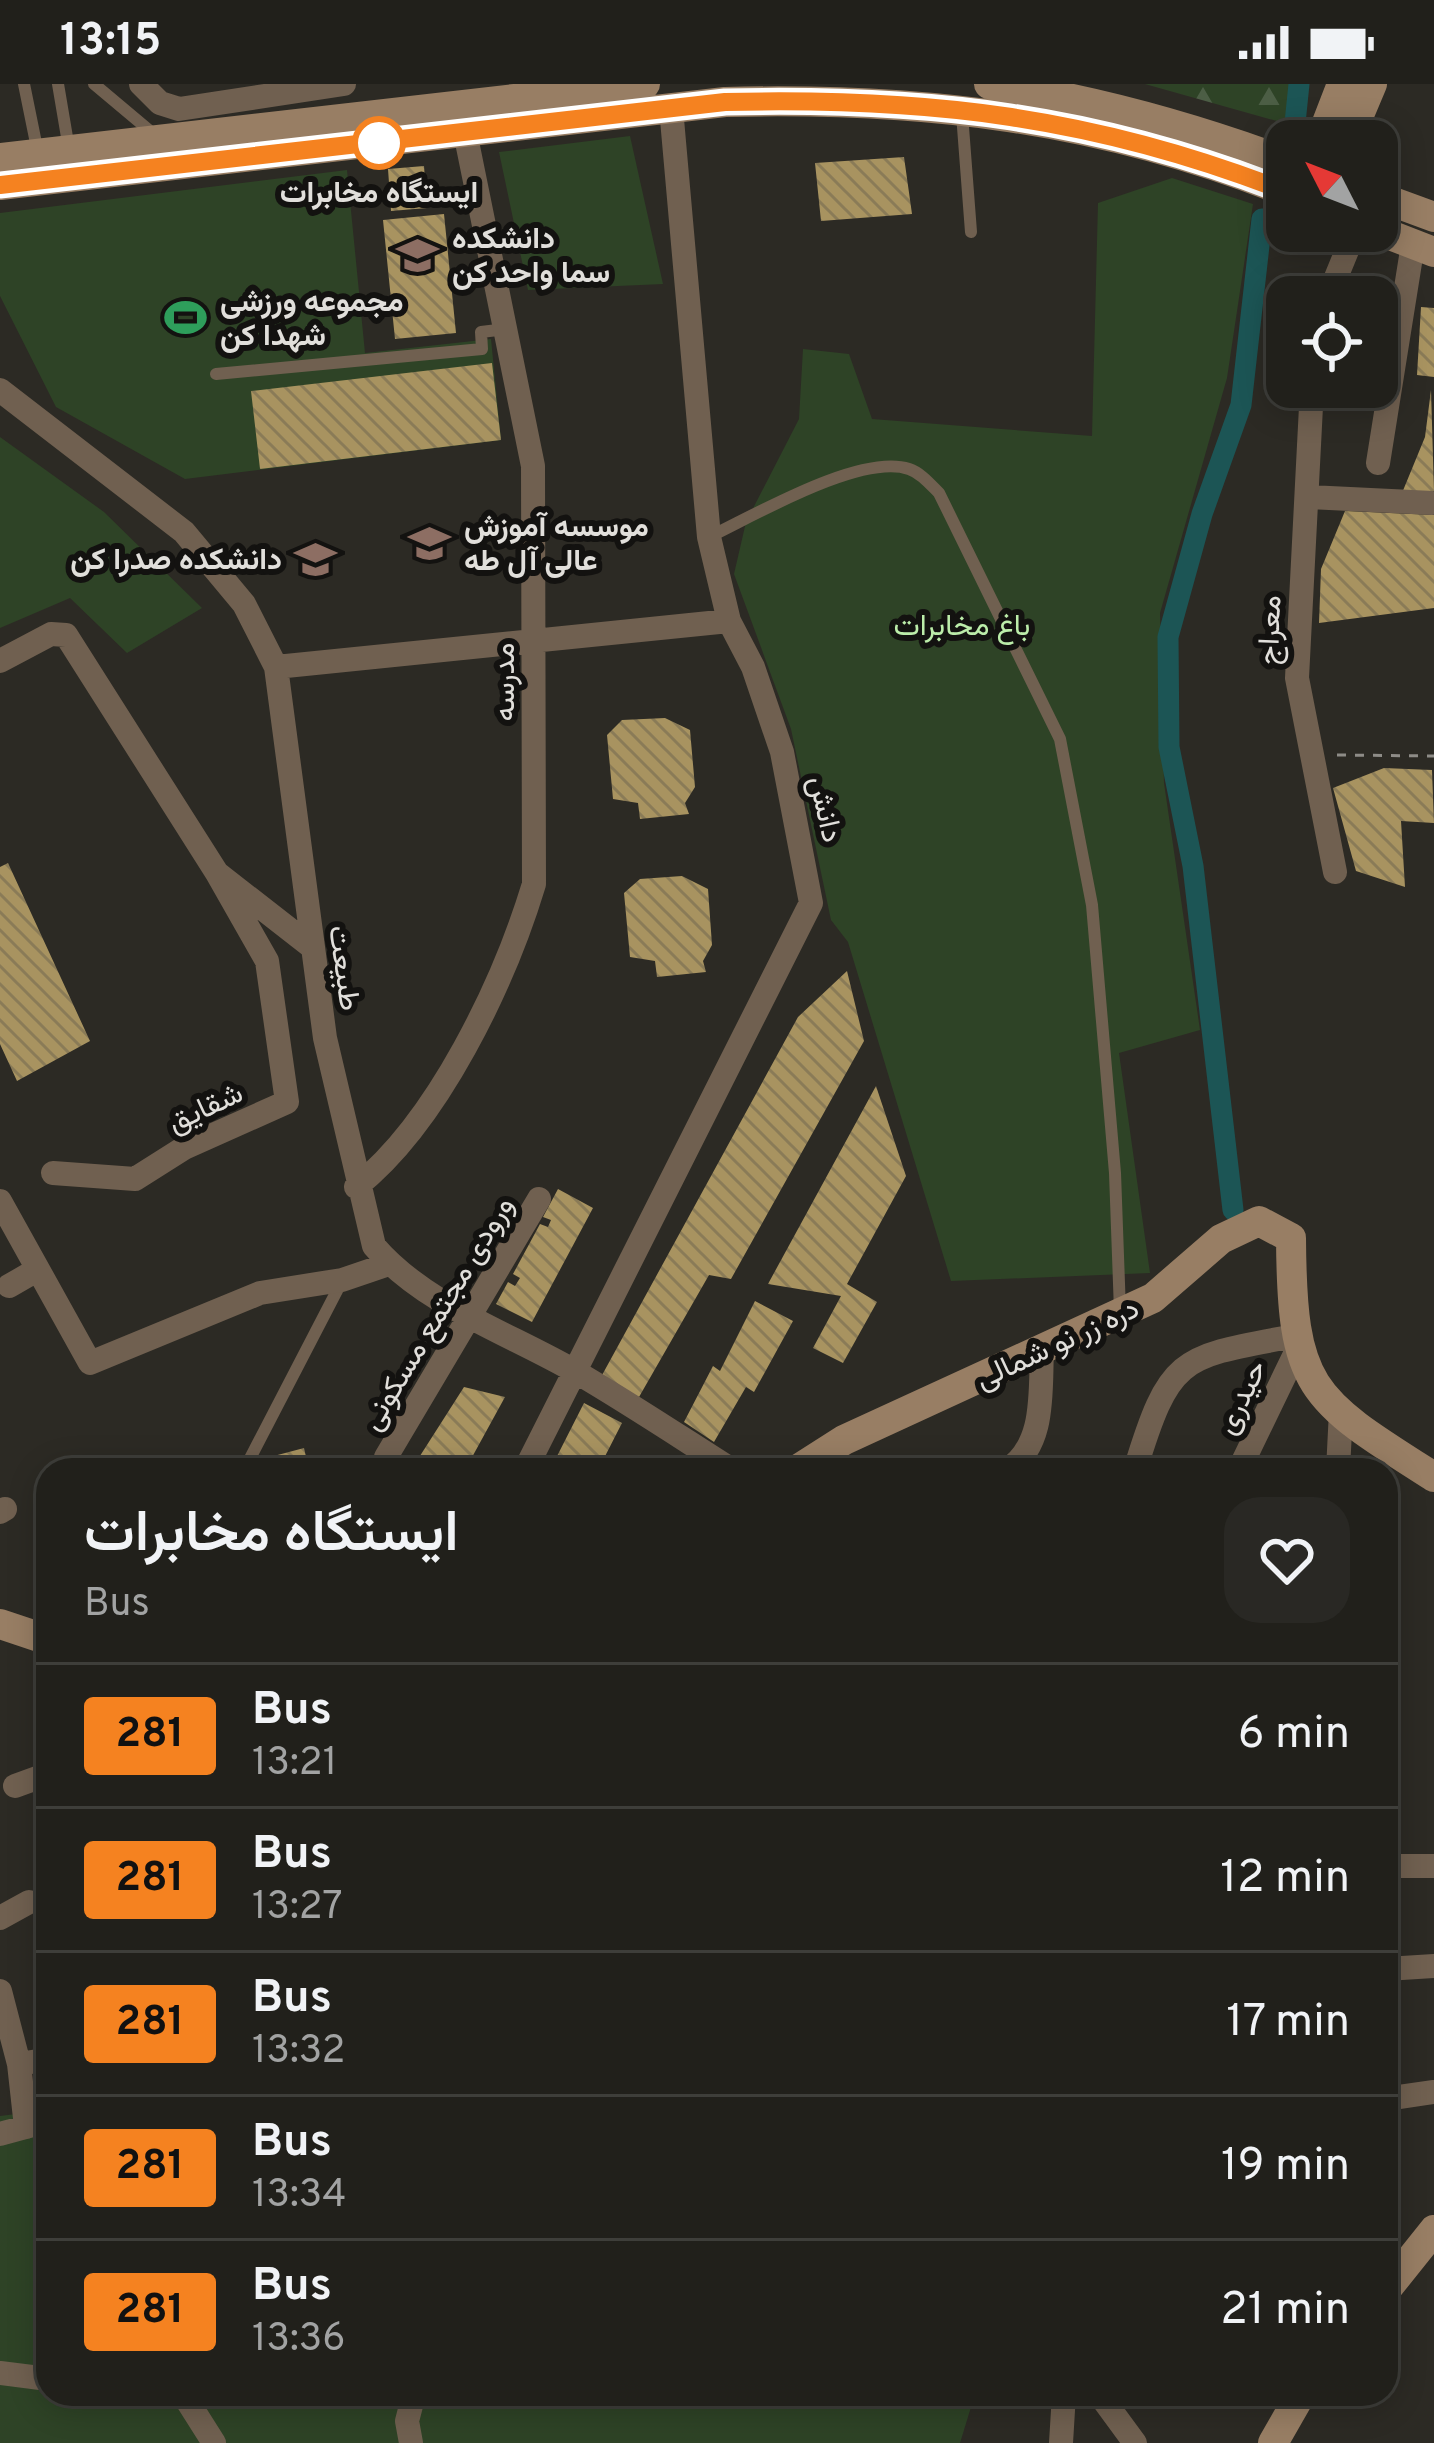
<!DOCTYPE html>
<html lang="en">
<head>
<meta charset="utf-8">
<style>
  :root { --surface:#21201b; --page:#292824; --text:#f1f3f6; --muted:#a2a3a3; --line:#3e3e3a }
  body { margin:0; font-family:Overpass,Vazirmatn,sans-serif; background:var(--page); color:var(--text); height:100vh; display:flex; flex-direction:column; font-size:45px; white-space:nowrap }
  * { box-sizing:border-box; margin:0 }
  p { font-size:39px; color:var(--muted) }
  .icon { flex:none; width:66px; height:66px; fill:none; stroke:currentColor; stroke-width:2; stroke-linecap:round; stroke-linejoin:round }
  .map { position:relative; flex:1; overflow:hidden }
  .side { position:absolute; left:36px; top:1374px; width:1362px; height:948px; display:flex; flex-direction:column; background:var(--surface); border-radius:36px; box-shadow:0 6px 30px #0003,0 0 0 3px var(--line) }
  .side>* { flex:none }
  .badge { padding:0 24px; border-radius:9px; font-size:42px; line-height:78px }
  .needle { width:78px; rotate:312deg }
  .fabs { position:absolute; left:1266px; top:36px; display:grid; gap:24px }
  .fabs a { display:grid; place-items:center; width:132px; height:132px; border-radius:24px; background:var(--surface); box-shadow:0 6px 30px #0003,0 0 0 3px var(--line); font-size:60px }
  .map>.badge { position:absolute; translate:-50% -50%; box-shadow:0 0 0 6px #fff }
  .round { display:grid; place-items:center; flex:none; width:126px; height:126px; border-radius:36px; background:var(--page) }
  .overview { display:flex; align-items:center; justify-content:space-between; height:204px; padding:0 48px }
  h1 { font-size:57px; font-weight:600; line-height:90px }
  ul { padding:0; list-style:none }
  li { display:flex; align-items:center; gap:36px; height:144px; padding:0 48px; border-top:3px solid var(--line) }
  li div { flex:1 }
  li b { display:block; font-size:45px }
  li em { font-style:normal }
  li .badge { min-width:132px; font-weight:700; text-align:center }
  .status { display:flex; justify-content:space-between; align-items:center; height:84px; padding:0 60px; background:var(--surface); direction:ltr }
  .status svg { height:33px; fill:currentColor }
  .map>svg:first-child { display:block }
</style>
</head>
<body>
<div class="status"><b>13:15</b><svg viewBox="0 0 49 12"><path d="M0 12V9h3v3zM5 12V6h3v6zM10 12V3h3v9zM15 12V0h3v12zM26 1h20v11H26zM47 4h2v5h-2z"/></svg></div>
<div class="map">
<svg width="1434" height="2359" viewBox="0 0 1434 2359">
  <defs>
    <pattern id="forest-firs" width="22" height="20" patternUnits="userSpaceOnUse" patternTransform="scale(3)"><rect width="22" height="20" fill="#2e4326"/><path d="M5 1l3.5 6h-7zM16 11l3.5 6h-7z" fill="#4c5e45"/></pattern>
    <pattern id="building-back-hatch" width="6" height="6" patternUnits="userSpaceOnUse" patternTransform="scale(3)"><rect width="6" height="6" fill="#a89360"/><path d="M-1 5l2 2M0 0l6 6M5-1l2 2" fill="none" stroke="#8a7b57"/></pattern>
  </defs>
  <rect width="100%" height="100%" fill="#2c2a24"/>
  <!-- forest -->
  <path fill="url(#forest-firs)" d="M1145 0H1290L1291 41Z"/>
  <!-- green -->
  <path fill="#2e4326" d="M630 52 663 200 528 206 499 68Z
    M347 86 365 269 491 255 501 356 185 395 56 323 0 212V129Z
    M1172 94 1253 120 1227 294 1160 529 1164 699 1200 946 1119 969 1150 1189 951 1197 848 858 831 836 791 645 734 490 746 438 799 335 803 265 849 270 872 335 1092 352 1098 119Z
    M0 353 104 428 202 524 127 569 70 514 0 544Z
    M48 2026V2310H975L960 2359H0V2032Z"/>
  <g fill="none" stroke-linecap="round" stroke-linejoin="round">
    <!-- canal -->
    <path stroke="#1c5555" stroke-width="21" d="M1294 49 1299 0
      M1233 1126 1193 782 1169 663 1168 553 1202 430 1241 321 1262 135"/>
  </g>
  <!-- building -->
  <path fill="url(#building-back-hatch)" d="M904 73 912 130 821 137 815 79Z
    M424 82 427 124 391 127 388 85Z
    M444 130 456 249 395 255 383 136Z
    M1421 223 1434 224V293L1417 291Z
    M492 279 501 356 260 385 251 307Z
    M1431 306 1434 407 1402 409 1425 353Z
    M1345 427 1434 431V524L1319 539 1321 485Z
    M665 634 690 646 695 703 685 719 689 730 640 735 638 719 613 715 607 651 622 636Z
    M1384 684 1432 686 1434 739 1401 737 1405 803 1356 787 1333 704Z
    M8 779 90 957 17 997 0 960V783Z
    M682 792 708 805 712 861 703 877 706 888 657 893 655 877 630 873 624 809 640 795Z
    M847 887 864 957 731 1195 709 1191 639 1313 601 1293 798 933Z
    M876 1002 906 1092 847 1200 877 1218 843 1279 813 1264 841 1212 768 1200Z
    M558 1105 593 1124 532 1238 496 1220 508 1198 515 1202 520 1194 513 1190 540 1140 548 1143 551 1136 543 1133Z
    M755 1217 793 1237 754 1308 746 1303 714 1358 684 1338 713 1282 720 1287Z
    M464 1303 505 1313 465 1386H411Z
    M584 1319 622 1339 598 1386H550Z
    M304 1364 307 1377 323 1372 326 1386H264L270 1373Z"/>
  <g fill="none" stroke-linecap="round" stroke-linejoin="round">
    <!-- path -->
    <path stroke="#8e8c87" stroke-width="3" stroke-dasharray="9 9" stroke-linecap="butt" d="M1337 671 1434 672"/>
    <!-- lane -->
    <path stroke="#706050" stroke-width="12" d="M24 0 38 69
      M58 0 69 65
      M94 0 156 52
      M962 30 971 148
      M216 290 482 265 481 248 506 245
      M711 452C755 431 861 369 909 385 921 389 930 400 939 409L1060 655 1092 821 1115 1089 1120 1227
      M244 1386 342 1197"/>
    <!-- street -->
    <path stroke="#706050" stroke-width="24" d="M141 0 160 19 179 25 344 0
      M1328 213 1355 147
      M1312 303 1297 594 1335 788
      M0 306 184 448 244 520 276 583 325 954 374 1162C424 1221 511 1250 576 1288 629 1319 680 1353 732 1386
      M1378 379 1413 160
      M1309 413 1432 419
      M0 577 51 550 66 551 217 789 312 863
      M276 583 729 537
      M53 1089 135 1095 184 1064 287 1018 267 877 217 789
      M356 1103C438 1038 504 899 534 800L533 382 465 48
      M0 1117 90 1279 260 1209 342 1196 389 1180
      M9 1202 35 1187
      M386 1373 539 1115
      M525 1386 811 819 782 668 753 583 729 537 709 453 671 24
      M1007 1386C1046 1361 1040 1307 1042 1266
      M1135 1386C1170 1271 1180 1273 1295 1252
      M1239 1386 1297 1266
      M1338 1386 1341 1327
      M0 1428 5 1425
      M15 1702 48 1690
      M1386 1782H1434
      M0 1834 29 1818
      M1386 1885 1434 1882
      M0 1907 19 1980 26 2043
      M19 1980 44 1976
      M1399 2013 1434 2008
      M0 2050 48 2037
      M0 2289 48 2295
      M183 2310 214 2359
      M409 2310 413 2314 407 2337 411 2359
      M1099 2310 1135 2359
      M1061 2359 1064 2310"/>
    <!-- secondary -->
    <path stroke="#987e64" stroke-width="30" d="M989 0C1093 15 1189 42 1287 78
      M1320 57 1342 0
      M1348 57 1372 0
      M0 74 645 0
      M0 101 725 18C924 13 1101 34 1287 108
      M1377 112 1434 133
      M1377 146 1434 168
      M797 1386 844 1356 1153 1214 1221 1155 1259 1137 1291 1154C1292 1305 1309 1314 1434 1393
      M0 1540 48 1556
      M1386 2206 1434 2146
      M1273 2359 1301 2310"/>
  </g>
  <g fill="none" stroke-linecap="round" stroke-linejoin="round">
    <defs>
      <path id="line" d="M0 101 725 18C928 13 1097 33 1287 108"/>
    </defs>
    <!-- line casing -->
    <use href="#line" stroke="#fff" stroke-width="27"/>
    <!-- line -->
    <use href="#line" stroke="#f58220" stroke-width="18"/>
  </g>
  <!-- icons -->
  <defs>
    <symbol id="university-bare" viewBox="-9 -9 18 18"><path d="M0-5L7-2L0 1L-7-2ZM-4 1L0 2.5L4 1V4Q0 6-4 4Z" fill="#8d6e63" stroke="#131210" stroke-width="2.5" paint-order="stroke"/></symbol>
    <symbol id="stadium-bare" viewBox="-9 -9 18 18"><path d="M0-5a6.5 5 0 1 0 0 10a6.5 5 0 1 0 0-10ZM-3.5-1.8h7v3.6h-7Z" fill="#2e9e5b" stroke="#131210" stroke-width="2.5" paint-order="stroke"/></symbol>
  </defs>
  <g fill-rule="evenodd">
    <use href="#university-bare" x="388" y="142" width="59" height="59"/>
    <use href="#stadium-bare" x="156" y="204" width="59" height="59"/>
    <use href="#university-bare" x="400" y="430" width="59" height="59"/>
    <use href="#university-bare" x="286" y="446" width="59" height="59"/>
  </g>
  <!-- markers -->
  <circle fill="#fff" stroke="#f58220" stroke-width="6" cx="379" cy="59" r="24"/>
  <g text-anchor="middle" stroke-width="12" stroke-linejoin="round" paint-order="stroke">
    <!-- stop labels -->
    <g font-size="30" font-weight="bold" fill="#e1dfdb" stroke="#131210">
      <text x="379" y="118">ایستگاه مخابرات</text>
    </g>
    <!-- poi labels -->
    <g font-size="30" font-weight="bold" fill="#e1dfdb" stroke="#131210" text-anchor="start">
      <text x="452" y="164">دانشکده<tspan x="452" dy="34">سما واحد کن</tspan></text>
      <text x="220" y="227">مجموعه ورزشی<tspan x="220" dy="34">شهدا کن</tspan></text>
      <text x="464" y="452">موسسه آموزش<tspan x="464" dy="34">عالی آل طه</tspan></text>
      <text x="282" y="485" text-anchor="end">دانشکده صدرا کن</text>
    </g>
    <!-- park labels -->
    <g font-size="30" fill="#bcedaa" stroke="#131210">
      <text x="962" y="551">باغ مخابرات</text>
    </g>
    <!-- street labels -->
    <g font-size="30" fill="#e1dfdb" stroke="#131210">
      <text transform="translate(1269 546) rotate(-88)" y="10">معراج</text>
      <text transform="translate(504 598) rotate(-90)" y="10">مدرسه</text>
      <text transform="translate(826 725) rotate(77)" y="10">دانش</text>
      <text transform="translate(345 884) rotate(82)" y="10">طبیعت</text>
      <text transform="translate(205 1023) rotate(-25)" y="10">شقایق</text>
      <text transform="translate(437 1229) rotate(-59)" y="10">ورودی مجتمع مسکونی</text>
      <text transform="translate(1057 1259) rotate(-25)" y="10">دره زر نو شمالی</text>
      <text transform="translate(1241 1313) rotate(-64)" y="10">حیدری</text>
    </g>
  </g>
</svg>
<div class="fabs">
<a><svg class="needle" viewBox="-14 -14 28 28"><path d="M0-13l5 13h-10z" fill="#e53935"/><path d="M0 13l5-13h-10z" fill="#a2a3a3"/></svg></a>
<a><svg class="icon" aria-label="locate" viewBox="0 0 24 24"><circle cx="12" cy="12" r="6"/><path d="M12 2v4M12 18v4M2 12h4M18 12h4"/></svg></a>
</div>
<section class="side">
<div class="overview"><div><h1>ایستگاه مخابرات</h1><p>Bus</p></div><a class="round"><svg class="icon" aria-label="heart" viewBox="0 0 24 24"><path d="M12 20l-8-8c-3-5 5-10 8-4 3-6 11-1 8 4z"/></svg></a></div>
<ul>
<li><span class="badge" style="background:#f58220;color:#111">281</span><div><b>Bus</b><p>13:21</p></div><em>6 min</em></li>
<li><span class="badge" style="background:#f58220;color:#111">281</span><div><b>Bus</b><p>13:27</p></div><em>12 min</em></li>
<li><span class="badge" style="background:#f58220;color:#111">281</span><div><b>Bus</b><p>13:32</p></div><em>17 min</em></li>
<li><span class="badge" style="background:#f58220;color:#111">281</span><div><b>Bus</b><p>13:34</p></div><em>19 min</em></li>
<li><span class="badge" style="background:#f58220;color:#111">281</span><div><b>Bus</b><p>13:36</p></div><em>21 min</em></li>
</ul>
</section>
</div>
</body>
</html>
